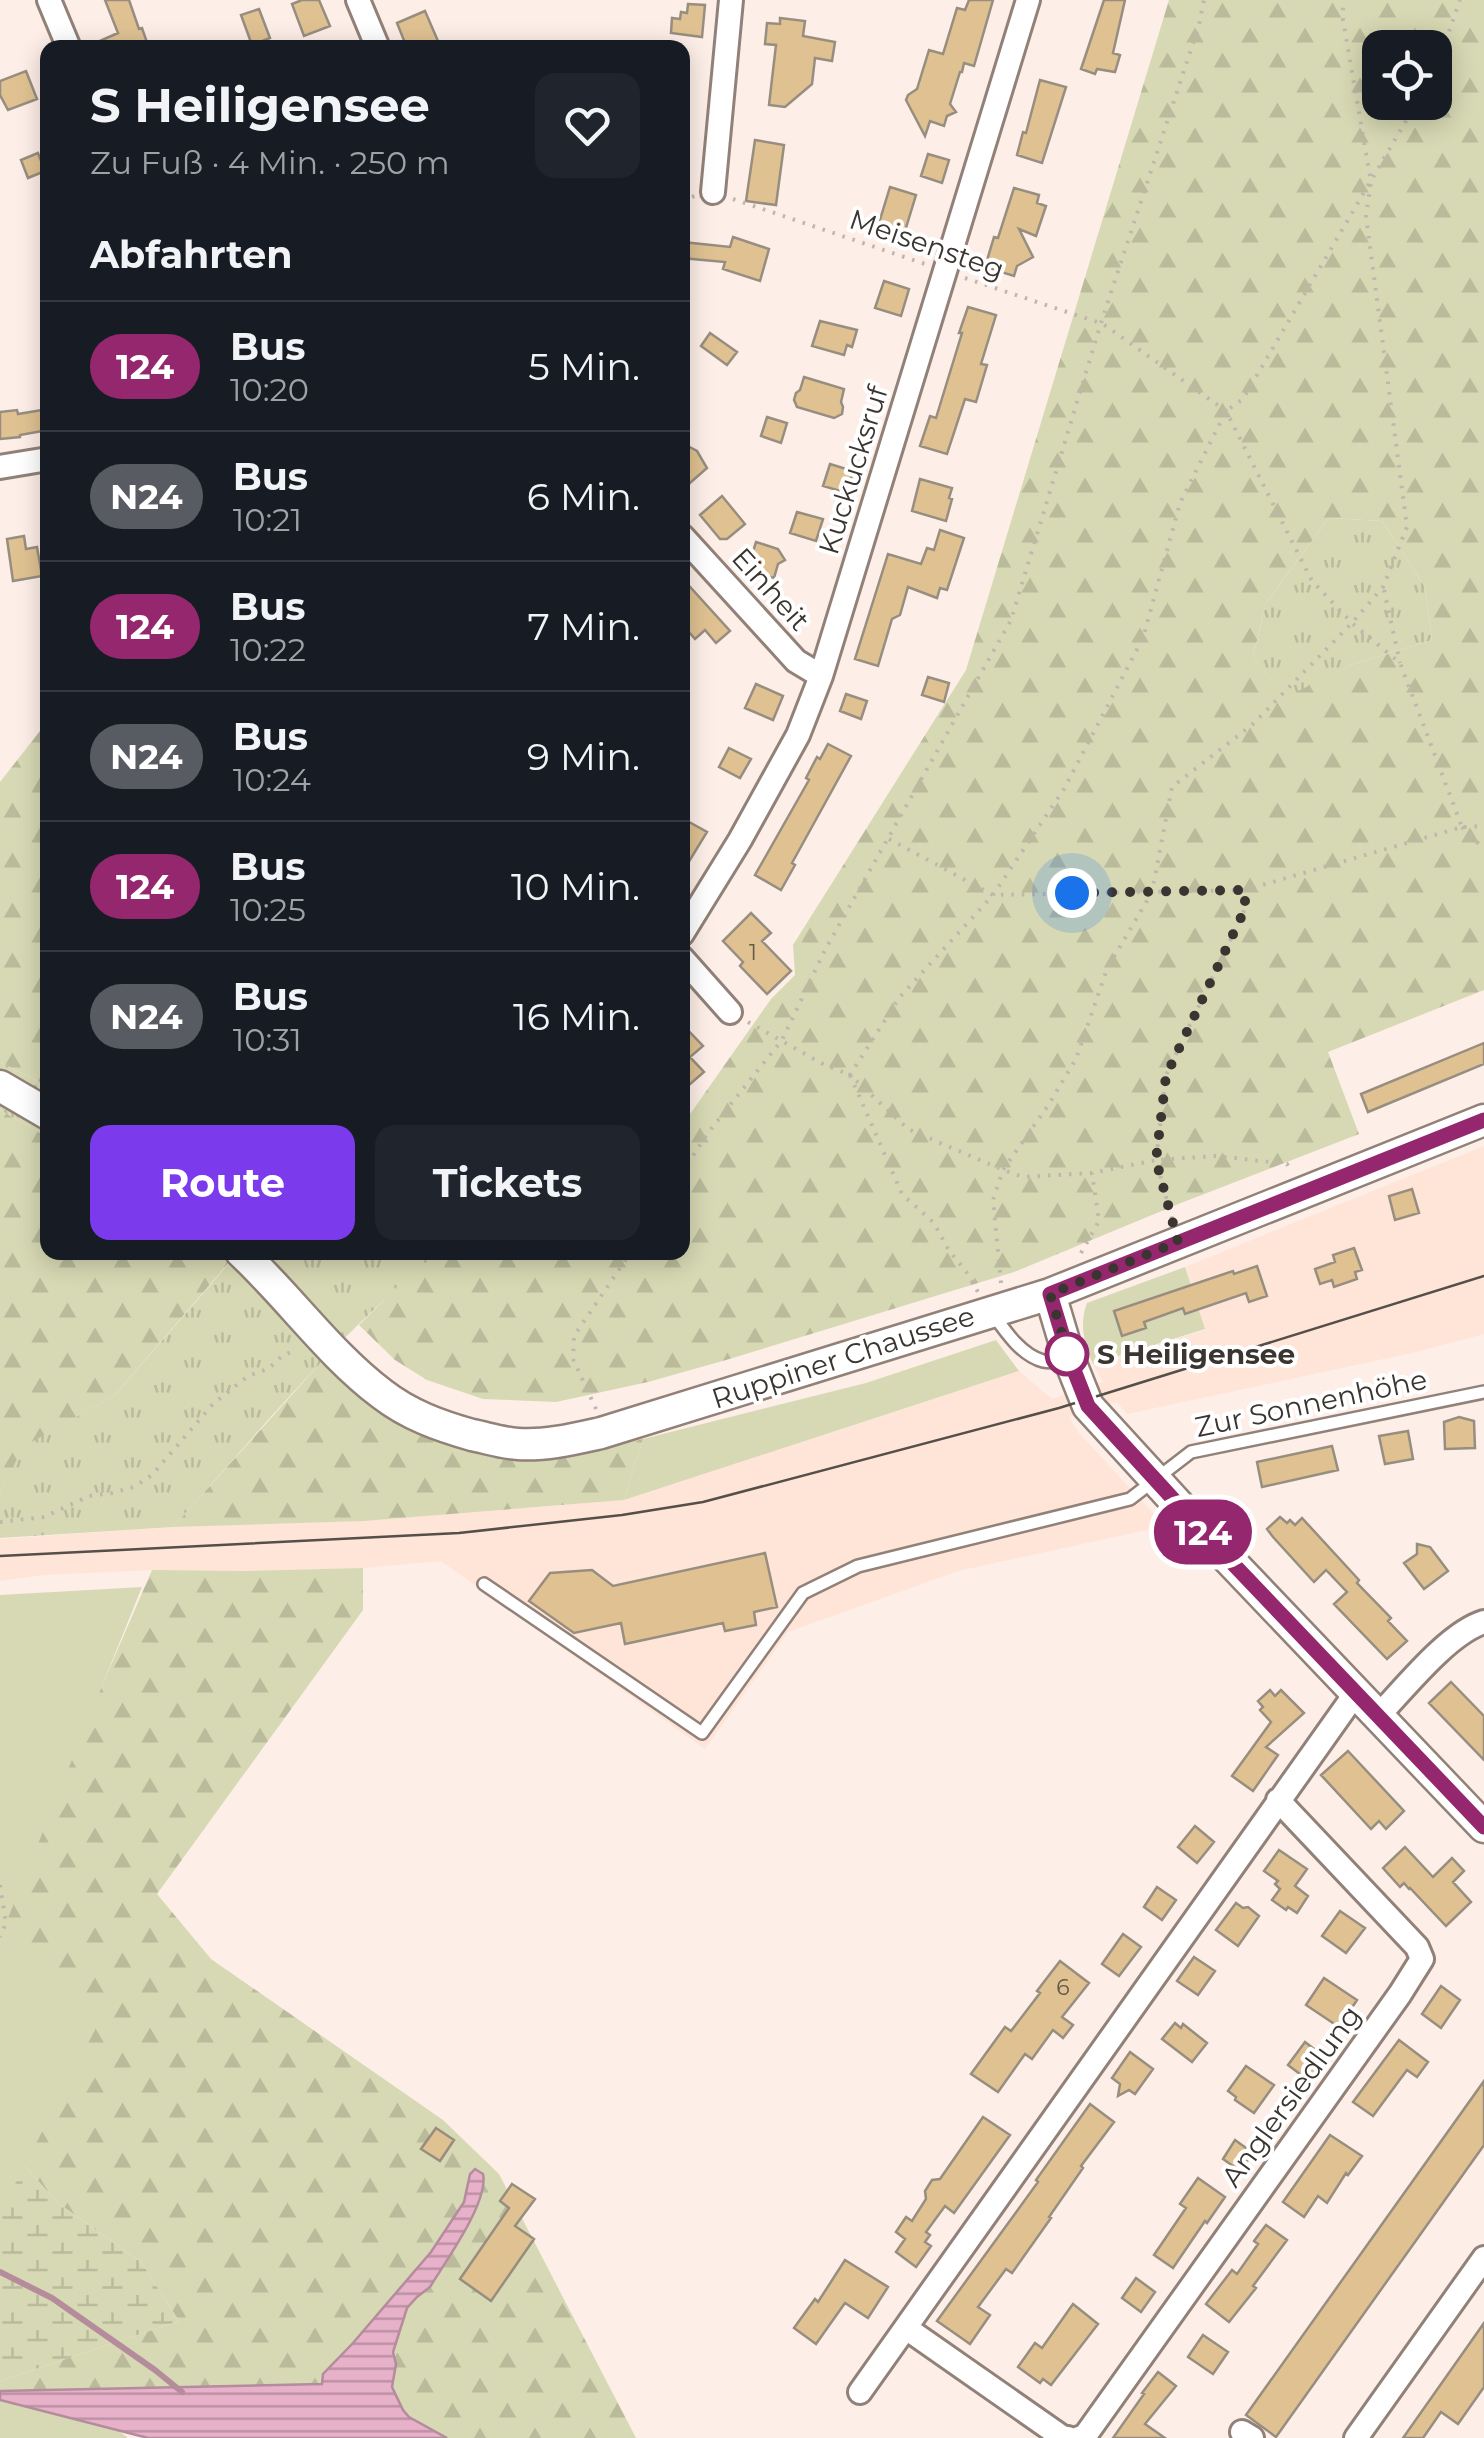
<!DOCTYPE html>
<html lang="de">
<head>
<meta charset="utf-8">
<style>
  :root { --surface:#171b24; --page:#20242c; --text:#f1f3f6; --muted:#9ea1a6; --line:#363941; --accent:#7c3aed }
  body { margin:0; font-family:Montserrat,sans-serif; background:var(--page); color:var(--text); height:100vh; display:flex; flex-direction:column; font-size:38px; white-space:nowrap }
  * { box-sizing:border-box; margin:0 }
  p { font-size:32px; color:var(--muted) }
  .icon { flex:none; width:55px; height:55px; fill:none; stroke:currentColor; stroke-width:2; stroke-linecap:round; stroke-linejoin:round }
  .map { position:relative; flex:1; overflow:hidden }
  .details { position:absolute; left:40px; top:40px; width:650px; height:1220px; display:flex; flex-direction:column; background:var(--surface); border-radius:20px; box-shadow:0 5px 25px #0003 }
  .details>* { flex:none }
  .badge { padding:0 20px; border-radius:32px; font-size:35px; line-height:65px }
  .buttons { position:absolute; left:1362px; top:30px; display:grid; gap:20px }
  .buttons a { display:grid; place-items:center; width:90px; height:90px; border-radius:20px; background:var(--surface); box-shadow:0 5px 25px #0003; font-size:50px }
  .you { position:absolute; width:50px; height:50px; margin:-25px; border:8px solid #fff; border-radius:50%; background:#1a73e8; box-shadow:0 0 0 15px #1a73e833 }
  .map>.badge { position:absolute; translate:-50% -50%; box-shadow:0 0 0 5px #fff }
  h2 { padding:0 50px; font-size:38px; line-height:90px }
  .round { display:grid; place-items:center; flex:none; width:105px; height:105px; border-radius:20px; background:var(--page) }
  .headline { display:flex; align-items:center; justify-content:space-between; height:170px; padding:0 50px }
  h1 { font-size:48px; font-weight:700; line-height:75px }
  .cta { display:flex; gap:20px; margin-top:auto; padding:20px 50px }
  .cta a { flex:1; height:115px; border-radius:20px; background:var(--accent); color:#fff; font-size:40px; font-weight:700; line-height:115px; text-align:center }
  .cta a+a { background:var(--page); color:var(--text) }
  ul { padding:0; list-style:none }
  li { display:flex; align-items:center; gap:30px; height:130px; padding:0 50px; border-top:2px solid var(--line) }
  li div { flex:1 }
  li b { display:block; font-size:38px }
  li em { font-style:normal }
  li .badge { min-width:110px; font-weight:700; text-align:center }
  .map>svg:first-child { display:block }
</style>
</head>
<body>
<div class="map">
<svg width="1484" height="2438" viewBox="0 0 1484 2438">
  <defs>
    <pattern id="grass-tufts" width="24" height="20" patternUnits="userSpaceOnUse" patternTransform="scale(2.5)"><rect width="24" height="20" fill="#d7d9b4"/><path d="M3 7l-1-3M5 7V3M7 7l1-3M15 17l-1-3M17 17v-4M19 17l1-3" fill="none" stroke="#b9bb9b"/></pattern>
    <pattern id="forest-firs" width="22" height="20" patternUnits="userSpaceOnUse" patternTransform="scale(2.5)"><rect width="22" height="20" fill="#d7d9b4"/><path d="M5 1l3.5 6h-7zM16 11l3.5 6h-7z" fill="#b9bb9b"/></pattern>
    <pattern id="wetland-marsh" width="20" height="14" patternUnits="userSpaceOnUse" patternTransform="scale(2.5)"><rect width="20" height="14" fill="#d7d9b4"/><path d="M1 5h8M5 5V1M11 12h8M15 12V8" fill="none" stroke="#b9bb9b"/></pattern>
    <pattern id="water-rules" width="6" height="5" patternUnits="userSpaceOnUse" patternTransform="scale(2.5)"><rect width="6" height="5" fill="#e8b1ca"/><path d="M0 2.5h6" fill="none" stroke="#bd91a5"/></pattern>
  </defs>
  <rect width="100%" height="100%" fill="#fdeee7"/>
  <!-- built -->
  <path fill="#fee5d7" d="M1484 1146V1334L1412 1353 1127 1414 1117 1402 1069 1417 1078 1432 1165 1526 958 1571 788 1632 705 1749 441 1561 363 1568 246 1571 152 1570 44 1575 0 1581V1539L173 1527 364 1521 624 1500 1019 1371 1052 1399 1103 1382 1093 1364 1205 1330 1185 1267Z"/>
  <!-- grass -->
  <path fill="url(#grass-tufts)" d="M1329 518 1382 521 1425 587 1432 640 1351 665 1286 698 1253 657 1266 603Z
    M0 1062 47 1086V1137L0 1110Z
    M220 1253H438C339 1333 258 1433 173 1527L0 1538V1493L22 1447 115 1395 231 1261Z"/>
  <!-- forest -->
  <path fill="url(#forest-firs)" fill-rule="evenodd" d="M1169 0H1484V990L1328 1052 1359 1134 1181 1203 1014 1272 726 1360 648 1382 556 1402 483 1399 427 1380 395 1360 359 1325 408 1276 438 1253 682 1252 683 1124 771 999 795 975 793 945 966 670ZM1380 48H1435V102H1380ZM1329 518 1382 521 1425 587 1432 640 1351 665 1286 697 1253 657 1266 603Z
    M47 722V1086L0 1062V782Z
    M0 1110 47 1137 48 1252H220L231 1260 115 1395 23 1447 0 1493Z
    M324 1359 389 1418 420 1434 492 1456 541 1457 574 1453 643 1439 624 1500 364 1521 173 1527Z
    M363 1568V1610L157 1894 211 1959 443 2120 499 2174 636 2438H447L409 2417 403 2410 392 2387 396 2364 393 2352 407 2308 417 2297 430 2287 480 2202 470 2174 464 2202 431 2252 353 2343 324 2374 323 2384 0 2391V2381L179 2321 142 2263 58 2203 0 2139V1873L24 1866 152 1570 246 1571Z"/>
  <!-- wetland -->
  <path fill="url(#wetland-marsh)" d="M0 2139 58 2203 142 2263 179 2321 0 2381Z"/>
  <!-- green -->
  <path fill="#d7d9b4" d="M1185 1267 1205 1329 1093 1364C1084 1345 1079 1323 1087 1303Z
    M996 1340 1019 1371 624 1500 643 1439 866 1383Z
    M142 1587 6 1923 96 2028 0 2213V1595Z
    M0 2396 89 2408 128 2438H0Z"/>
  <!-- water -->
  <path fill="url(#water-rules)" stroke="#b48c9c" stroke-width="2.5" d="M475 2169 483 2174C489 2202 445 2262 430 2287L417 2297 407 2308 393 2352 396 2364 392 2387 403 2410 409 2417 447 2438H148L0 2400V2391L322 2384 323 2374 353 2343 431 2252 464 2202 470 2174Z"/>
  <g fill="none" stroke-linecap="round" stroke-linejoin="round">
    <!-- stream -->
    <path stroke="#b48c9c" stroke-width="6" d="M0 2272 52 2298 155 2370 182 2392"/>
  </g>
  <!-- building -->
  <path fill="#e0c292" stroke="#978e80" stroke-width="2.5" d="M105 0H129L139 29 142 28 149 48H84L118 33Z
    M302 0H319L330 26 304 36 292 4Z
    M969 0H993L974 66 964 63 962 72H960L950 104 956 112 947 116 944 126 930 121 925 136 906 100 908 95 917 89 929 50 943 54 957 8 965 10Z
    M1104 0H1125L1113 53 1120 55 1115 72 1097 69 1095 74 1081 69Z
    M688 4 705 5 702 37 671 33 672 18 680 19 681 12 687 13Z
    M259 9 270 38 252 45 241 15Z
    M425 11 441 48H407L397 23Z
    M780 18 805 21 803 36 835 42 832 61 815 58 812 84 785 107 769 105 776 45 765 44 767 23 780 24Z
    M26 71 37 99 8 110 0 95V81Z
    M1040 80 1066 87 1042 163 1017 155 1023 132 1026 133Z
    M755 140 784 145 776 205 746 201Z
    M38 153 45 171 28 178 21 160Z
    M928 154 949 160 942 183 921 176Z
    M890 187 916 195 905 231 879 223Z
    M1014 188 1039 195 1037 203 1046 206 1036 236 1019 229 1033 257 1017 266 1014 276 985 267 994 237 998 238Z
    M733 237 769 249 760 281 723 269 725 262 682 258V242L730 247Z
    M884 281 909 289 901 316 875 308Z
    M968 307 996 315 981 364 987 365 976 402 965 399 947 454 920 446 930 416 936 418 962 333H959Z
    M820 321 857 330 852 347 847 345 844 355 812 346Z
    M710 333 737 352 727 365 701 346Z
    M804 377 844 389 841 402 843 407 842 414 834 418 797 407 794 400 796 393 800 390Z
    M48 409V430L20 435V437L0 439V412L17 410 18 414Z
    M767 417 787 423 781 443 761 436Z
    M682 443 697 451 707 468 682 490Z
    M830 464 853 471 847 493 823 486Z
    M920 479 952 488 949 498 952 499 946 521 912 511Z
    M722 496 745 524 727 539H720L700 515Z
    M797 512 823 519 816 541 790 533Z
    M940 530 964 538 947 590 940 588 937 598 908 587 900 615 892 619 878 666 855 659 888 554 921 564 927 548 934 550Z
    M24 536 26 549 37 547 42 576 13 581 7 539Z
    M756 542 778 549 785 560 778 564 774 578 747 570Z
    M682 578 730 631 716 643 705 630 695 639 688 631H682Z
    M928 677 949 683 944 702 922 695Z
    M756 684 783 696 773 720 745 708Z
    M846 694 867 701 861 719 840 711Z
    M828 744 851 756 792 863 795 865 781 890 755 875 809 780 806 778 817 757 820 759Z
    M729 748 751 759 740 778 719 767Z
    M682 818 707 832 682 873Z
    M751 913 771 933 762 941 791 971 767 994 740 966 743 962 723 941Z
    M682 1024 703 1046 690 1057 704 1072 682 1091Z
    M1484 1043V1064L1368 1112 1361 1094Z
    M1412 1189 1419 1213 1395 1220 1389 1196Z
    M1354 1248 1362 1270 1355 1272 1357 1279 1334 1287 1332 1280 1320 1284 1315 1269 1335 1262 1333 1255Z
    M1257 1266 1267 1296 1249 1302 1246 1293 1185 1314 1183 1308 1144 1322 1146 1328 1122 1336 1114 1311 1233 1271 1234 1274Z
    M1459 1417 1474 1421 1475 1448 1445 1449 1444 1422Z
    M1408 1431 1413 1459 1385 1464 1379 1436Z
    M1332 1446 1338 1470 1262 1487 1257 1462Z
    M1280 1517 1287 1523 1290 1520 1295 1525 1302 1518 1359 1580 1357 1583 1391 1618 1388 1621 1407 1641 1387 1659 1334 1604 1347 1592 1326 1570 1314 1582 1273 1537 1267 1529Z
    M1417 1544 1430 1547 1448 1571 1424 1589 1404 1563 1417 1554Z
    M765 1553 777 1607 754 1612 756 1625 725 1631 723 1623 625 1644 621 1623 574 1633 529 1601 550 1573 592 1570 613 1586Z
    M1451 1682 1484 1716V1760L1429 1703Z
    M1270 1690 1275 1696 1281 1690 1304 1713 1266 1747 1278 1755 1253 1791 1232 1776 1271 1722 1260 1710 1263 1707 1258 1701Z
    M1348 1751 1404 1811 1386 1829 1379 1821 1371 1829 1321 1775Z
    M1195 1826 1214 1842 1197 1863 1178 1847Z
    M1405 1847 1433 1877 1452 1858 1464 1871 1453 1882 1471 1902 1446 1926 1410 1888 1409 1889 1404 1883 1400 1887 1383 1868Z
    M1279 1850 1307 1869 1295 1886 1308 1896 1297 1913 1288 1907 1286 1910 1272 1900 1280 1889 1275 1884 1278 1881 1264 1871Z
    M1157 1887 1176 1900 1162 1920 1144 1907Z
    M1236 1903 1243 1908 1248 1907 1259 1916 1238 1946 1216 1930Z
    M1340 1911 1365 1928 1346 1953 1322 1936Z
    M1123 1934 1141 1947 1119 1976 1102 1964Z
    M1194 1957 1215 1971 1198 1995 1177 1981Z
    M1060 1961 1089 1983 1062 2017 1073 2025 1063 2038 1053 2030 1032 2059 1025 2054 998 2092 971 2074 1005 2027 1011 2031 1040 1993 1037 1991Z
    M1324 1978 1357 2000 1339 2027 1306 2005Z
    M1441 1986 1460 2000 1441 2028 1422 2014Z
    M1175 2023 1181 2028 1183 2024 1207 2043 1192 2062 1162 2039Z
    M1399 2040 1428 2062 1417 2077 1407 2070 1373 2116 1353 2102Z
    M1305 2042 1326 2058 1309 2081 1288 2065Z
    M1130 2052 1153 2069 1135 2094 1129 2090 1118 2096 1120 2084 1112 2078Z
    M1246 2066 1274 2085 1254 2113 1235 2100 1236 2097 1228 2091Z
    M1484 2081V2145L1276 2437 1246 2415Z
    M1090 2104 1114 2122 1081 2166 1083 2168 1049 2217 1051 2218 1012 2273 1006 2269 978 2307 990 2315 970 2344 937 2321 1038 2182 1036 2180Z
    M983 2117 1010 2135 954 2213 945 2206 926 2232 930 2235 925 2242 931 2246 916 2267 896 2252 905 2239 896 2232 906 2217 912 2221 926 2199 925 2191 932 2180 940 2179Z
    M436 2128 454 2140 440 2161 421 2149Z
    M1330 2135 1362 2156 1348 2175 1346 2173 1327 2203 1318 2196 1304 2217 1283 2202Z
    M1235 2140 1253 2153 1240 2171 1223 2159Z
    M1198 2178 1225 2197 1207 2223 1205 2221 1173 2268 1154 2255 1186 2208 1180 2204Z
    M512 2184 535 2199 515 2226 534 2239 491 2301 460 2279 509 2208 500 2201Z
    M1266 2225 1287 2240 1253 2286 1256 2288 1229 2322 1206 2304 1232 2270 1237 2274 1258 2244 1254 2241Z
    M845 2260 888 2287 868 2318 845 2303 816 2344 794 2328 815 2299 818 2302Z
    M1136 2278 1155 2292 1141 2312 1122 2298Z
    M1073 2304 1098 2324 1051 2385 1043 2379 1040 2383 1018 2367 1035 2343 1042 2348Z
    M1484 2323V2387L1458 2424 1441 2412 1423 2438H1403Z
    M1203 2335 1228 2352 1213 2374 1188 2357Z
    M1158 2372 1176 2386 1145 2424 1165 2438H1113L1144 2394 1142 2393Z"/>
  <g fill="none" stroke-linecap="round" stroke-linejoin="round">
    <defs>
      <path id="lane" d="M993 1314C1005 1331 1021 1355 1043 1361 1051 1363 1062 1361 1070 1361
        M484 1584 702 1733 803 1593 858 1566 1130 1499 1191 1452 1484 1392"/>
      <path id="street" d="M49 0 69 48
        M358 0 378 48
        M713 192 731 0
        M0 467 48 459
        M682 536 796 661 821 676
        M682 934 740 840 798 735 821 676 1028 0
        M682 958 730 1012
        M1378 1716C1405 1688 1448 1633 1484 1622
        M906 2328 1062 2437 1068 2438
        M860 2392 1355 1694
        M1242 2432 1252 2438
        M1079 2438 1085 2436 1400 1994 1422 1959 1417 1947 1278 1800
        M1356 2438 1484 2258"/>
      <path id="secondary" d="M0 1086 48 1114
        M241 1252C289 1297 330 1355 382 1394 409 1415 440 1426 472 1435 487 1438 502 1443 518 1444 545 1446 574 1439 601 1433L1050 1294 1484 1120
        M1050 1294 1070 1361 1088 1406 1216 1546 1484 1827"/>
    </defs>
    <!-- lane casing -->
    <use href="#lane" stroke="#918178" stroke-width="16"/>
    <!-- street casing -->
    <use href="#street" stroke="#918178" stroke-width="28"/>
    <!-- secondary casing -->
    <use href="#secondary" stroke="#918178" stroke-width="35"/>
    <!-- path -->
    <path stroke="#c2b5af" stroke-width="4" stroke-dasharray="2.5 8" stroke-linecap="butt" d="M1435 71 1460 0
      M733 199 928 265
      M682 200 695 196
      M965 278 1103 324 1226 411 1312 581 1352 623 1400 663 1462 827 1245 890V909L1166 1075 1156 1160 1216 1156 1287 1164 1291 1171
      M1384 590 1400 663
      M1462 827 1484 849
      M1464 827 1484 826
      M889 839 993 895 1245 890
      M748 1022 823 1064 850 1075 902 1194 934 1223 948 1249 967 1273 978 1292
      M682 1173 707 1134 782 1040 825 950 1011 620 1101 323 1199 25 1204 0
      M1172 1219 1156 1160 1092 1173 1023 1177 1003 1170 908 1129 850 1075 899 998 993 895 1064 789 1143 638 1180 503 1226 411 1243 399 1417 102
      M1081 1253 1099 1221 1092 1173
      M1001 1283 993 1200 1003 1170 1049 1104 1076 1059 1107 969 1152 892 1172 787 1253 724 1352 623 1383 587 1407 527 1366 216 1371 182 1343 20V0
      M596 1409 573 1359 574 1336 631 1252
      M0 1522 44 1517 89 1496 112 1493 134 1487 152 1475 213 1404 248 1376 268 1369 283 1355 297 1350
      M0 1885 6 1923 0 1937"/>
    <!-- lane -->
    <use href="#lane" stroke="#fff" stroke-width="11"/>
    <!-- street -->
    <use href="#street" stroke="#fff" stroke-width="22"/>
    <!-- secondary -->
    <use href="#secondary" stroke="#fff" stroke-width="30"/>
    <!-- tram -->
    <path stroke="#554e49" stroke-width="2.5" d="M0 1556 459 1533 622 1515 703 1502 1059 1408 1484 1276"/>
  </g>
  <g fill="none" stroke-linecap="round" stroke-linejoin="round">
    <defs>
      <path id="line" d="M1484 1120 1050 1294 1070 1360 1088 1406 1216 1546 1484 1827"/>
    </defs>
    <!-- line casing -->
    <use href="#line" stroke="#fff" stroke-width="22"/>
    <!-- line -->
    <use href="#line" stroke="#95276e" stroke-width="15"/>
    <!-- walk -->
    <path stroke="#3b3531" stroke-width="10" stroke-dasharray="0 18" d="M1067 1354 1070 1360 1050 1294 1178 1242 1156 1160 1166 1076 1245 909V890L1072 893"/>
  </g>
  <!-- markers -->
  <circle fill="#fff" stroke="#95276e" stroke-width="5" cx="1067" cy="1354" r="20"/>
  <g text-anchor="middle" stroke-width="8" stroke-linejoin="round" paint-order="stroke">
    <!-- number labels -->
    <g font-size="22" fill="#645849">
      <text x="753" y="960">1</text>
      <text x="1063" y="1995">6</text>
    </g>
    <!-- street labels -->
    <g font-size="28" fill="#3b3531" stroke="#fff">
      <text transform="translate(927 244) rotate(19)" y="10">Meisensteg</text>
      <text transform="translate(853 470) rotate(-73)" y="10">Kuckucksruf</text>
      <text transform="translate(771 589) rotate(48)" y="10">Einheit</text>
      <text transform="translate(843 1357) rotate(-18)" y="10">Ruppiner Chaussee</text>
      <text transform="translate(1311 1403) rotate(-12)" y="10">Zur Sonnenhöhe</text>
      <text transform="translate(1291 2096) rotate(-54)" y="10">Anglersiedlung</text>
    </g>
    <!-- stop labels -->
    <g font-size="28" font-weight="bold" fill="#3b3531" stroke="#fff" text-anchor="start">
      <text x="1097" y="1364">S Heiligensee</text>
    </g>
  </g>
</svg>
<div class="buttons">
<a><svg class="icon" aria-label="locate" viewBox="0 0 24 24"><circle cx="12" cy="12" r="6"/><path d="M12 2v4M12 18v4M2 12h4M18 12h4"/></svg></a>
</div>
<div class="you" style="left:1072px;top:893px"></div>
<b class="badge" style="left:1203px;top:1532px;background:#95276e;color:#fff">124</b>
<section class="details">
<div class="headline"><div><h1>S Heiligensee</h1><p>Zu Fuß · 4 Min. · 250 m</p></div><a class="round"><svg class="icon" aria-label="heart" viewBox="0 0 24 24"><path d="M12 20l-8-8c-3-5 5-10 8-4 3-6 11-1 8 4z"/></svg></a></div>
<h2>Abfahrten</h2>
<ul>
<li><span class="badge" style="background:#95276e;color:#fff">124</span><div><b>Bus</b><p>10:20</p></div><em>5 Min.</em></li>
<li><span class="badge" style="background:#595b62;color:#fff">N24</span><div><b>Bus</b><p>10:21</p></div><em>6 Min.</em></li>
<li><span class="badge" style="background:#95276e;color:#fff">124</span><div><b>Bus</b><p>10:22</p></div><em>7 Min.</em></li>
<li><span class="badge" style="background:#595b62;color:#fff">N24</span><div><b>Bus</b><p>10:24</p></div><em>9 Min.</em></li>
<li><span class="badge" style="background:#95276e;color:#fff">124</span><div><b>Bus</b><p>10:25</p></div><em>10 Min.</em></li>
<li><span class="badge" style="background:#595b62;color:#fff">N24</span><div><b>Bus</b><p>10:31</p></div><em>16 Min.</em></li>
</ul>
<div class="cta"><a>Route</a><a>Tickets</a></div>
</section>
</div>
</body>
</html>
